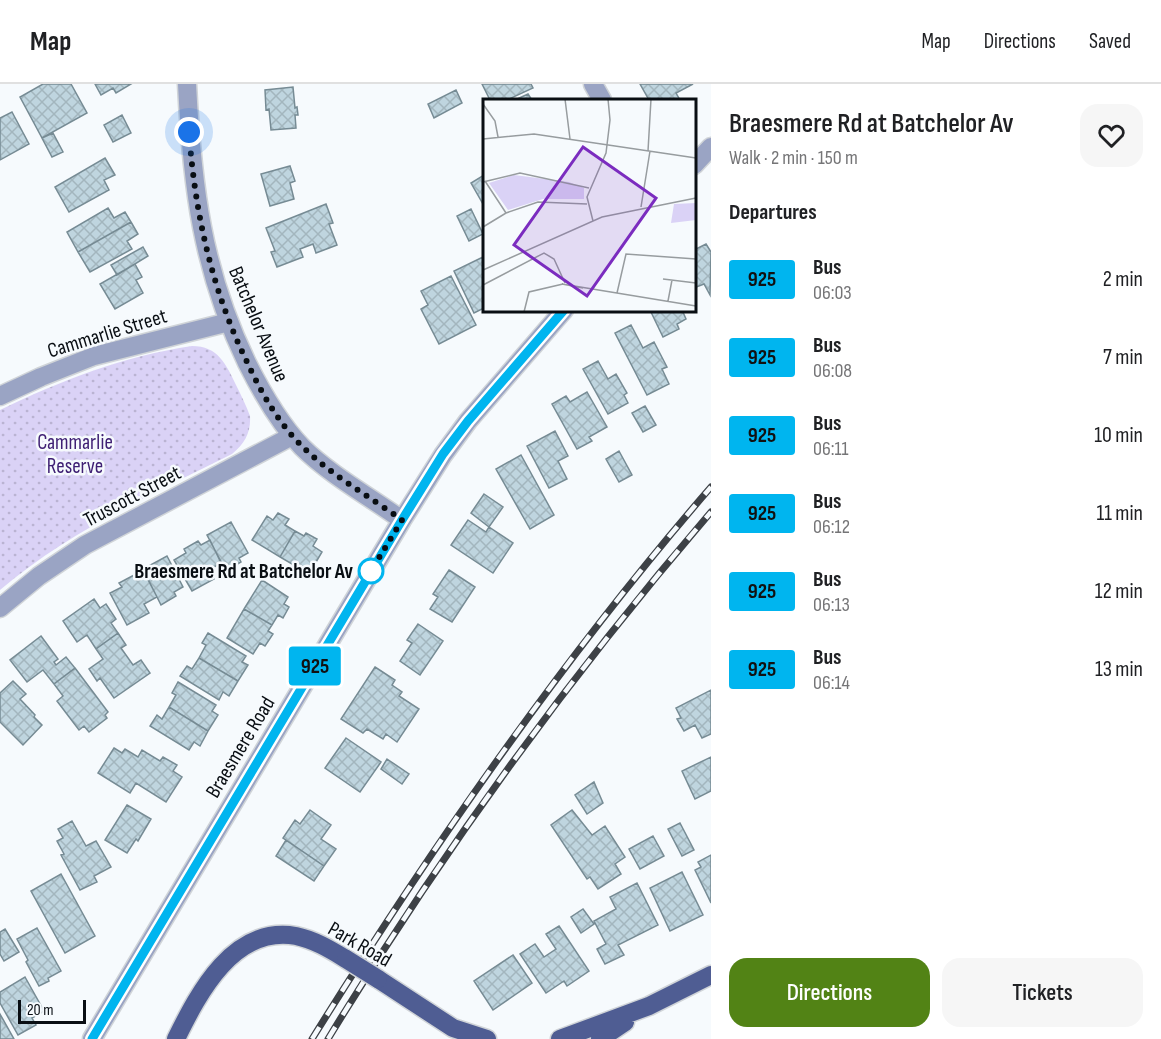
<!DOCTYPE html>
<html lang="en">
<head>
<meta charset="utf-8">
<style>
  :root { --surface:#fff; --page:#f6f6f6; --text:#202124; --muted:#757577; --line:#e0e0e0; --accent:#528315 }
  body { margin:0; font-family:"Sofia Sans Condensed",sans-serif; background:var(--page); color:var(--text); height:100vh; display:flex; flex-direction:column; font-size:22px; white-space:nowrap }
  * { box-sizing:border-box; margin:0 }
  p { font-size:20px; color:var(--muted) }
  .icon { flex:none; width:33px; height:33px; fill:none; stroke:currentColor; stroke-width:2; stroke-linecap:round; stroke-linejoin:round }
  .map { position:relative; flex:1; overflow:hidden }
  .sheet { display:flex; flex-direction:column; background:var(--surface); width:450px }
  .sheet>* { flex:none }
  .badge { padding:0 12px; border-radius:4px; font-size:21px; line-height:39px }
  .scale { position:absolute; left:18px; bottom:15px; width:68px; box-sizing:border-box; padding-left:6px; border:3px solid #090e13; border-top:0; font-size:16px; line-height:21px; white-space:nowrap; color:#090e13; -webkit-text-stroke:4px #f6fafd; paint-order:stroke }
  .you { position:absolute; width:30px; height:30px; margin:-15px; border:4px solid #fff; border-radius:50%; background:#1a73e8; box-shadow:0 0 0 9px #1a73e833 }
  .map>.badge { position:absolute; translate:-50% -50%; box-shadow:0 0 0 3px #fff }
  h2 { padding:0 18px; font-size:22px; line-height:54px }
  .round { display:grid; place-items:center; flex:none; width:63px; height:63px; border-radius:18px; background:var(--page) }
  .headline { display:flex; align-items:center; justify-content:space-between; height:102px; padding:0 18px }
  h1 { font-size:28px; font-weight:600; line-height:45px }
  .primary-button { display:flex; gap:12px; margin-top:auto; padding:12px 18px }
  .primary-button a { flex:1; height:69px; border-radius:18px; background:var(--accent); color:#fff; font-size:24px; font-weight:600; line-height:69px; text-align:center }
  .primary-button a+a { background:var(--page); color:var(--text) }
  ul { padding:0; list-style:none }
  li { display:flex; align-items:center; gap:18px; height:78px; padding:0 18px }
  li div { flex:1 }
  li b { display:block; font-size:22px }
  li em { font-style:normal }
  li .badge { min-width:66px; font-weight:700; text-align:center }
  header { display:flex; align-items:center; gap:36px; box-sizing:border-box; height:84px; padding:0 30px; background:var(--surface); border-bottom:2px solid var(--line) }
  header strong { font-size:28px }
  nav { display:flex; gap:33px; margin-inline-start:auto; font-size:21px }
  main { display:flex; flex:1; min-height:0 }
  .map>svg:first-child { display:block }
</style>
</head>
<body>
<header>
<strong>Map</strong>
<nav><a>Map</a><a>Directions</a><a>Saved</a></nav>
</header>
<main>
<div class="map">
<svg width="711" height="955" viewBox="0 0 711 955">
  <defs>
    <pattern id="park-dots" width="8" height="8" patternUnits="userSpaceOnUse" patternTransform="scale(1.5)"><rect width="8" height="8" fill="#dad2f6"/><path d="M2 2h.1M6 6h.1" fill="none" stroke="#bab3d2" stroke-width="1.8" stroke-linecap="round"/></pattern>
    <pattern id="building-cross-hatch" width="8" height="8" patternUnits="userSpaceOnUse" patternTransform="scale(1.5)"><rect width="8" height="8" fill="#bfd5df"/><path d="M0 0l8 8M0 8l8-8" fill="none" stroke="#a3b6be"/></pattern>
  </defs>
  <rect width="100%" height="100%" fill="#f6fafd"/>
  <!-- park -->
  <path fill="url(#park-dots)" d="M192 262C218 262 226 280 236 301 241 311 246 321 250 332 251 348 245 360 232 370 152 410 68 448 0 506V326C62 296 124 272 192 262Z"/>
  <!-- building -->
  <path fill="url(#building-cross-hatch)" stroke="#768b94" stroke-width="1.5" d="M43 0H71L87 29 42 54 20 13Z
    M95 0H131L116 9 113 4 101 11Z
    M482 0H531L533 4 507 16H490Z
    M640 0H693L676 9 680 16H649Z
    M293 3 295 24 297 23 298 31H295L296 44 271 46 269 25 266 26 265 6Z
    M456 6 462 19 434 34 428 20Z
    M528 10 532 16H515Z
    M12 28 29 60 0 76V34Z
    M122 31 131 49 113 58 104 41Z
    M53 49 63 68 52 73 42 54Z
    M105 74 115 91 104 96 109 106 69 128 55 103Z
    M290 82 295 97 290 99 294 115 270 122 261 90Z
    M484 91V119L483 120 471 99Z
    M326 120 333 139 329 140 337 161 316 169 313 160 300 165 303 173 277 183 271 168 275 167 266 144Z
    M108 124 114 134 125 128 131 138 78 168 67 148Z
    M471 125 483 150 469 157 457 132Z
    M131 138 138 150 127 157 132 165 90 188 78 168Z
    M706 160 711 168 710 211 704 200 694 204V166Z
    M143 163 148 172 117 191 111 181Z
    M483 173 484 224 474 229 454 187Z
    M135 180 142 193 136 196 143 209 115 225 100 200Z
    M451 192 476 241 439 260 421 225 428 221 421 207Z
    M650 226H682L686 235 677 240 679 245 663 253Z
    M631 241 643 264 654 258 667 283 662 285 669 300 647 311 615 249Z
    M598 277 608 295 616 290 627 309 624 311 628 319 608 330 583 285Z
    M587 308 607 343 589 353 592 357 577 365 552 320 566 312 570 318Z
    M645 322 656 341 643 348 632 329Z
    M555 347 568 372 558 377 567 395 549 404 527 362Z
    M619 367 632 391 619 398 606 375Z
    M521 371 554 431 530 445 496 385Z
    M484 410 503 423 489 443 471 429Z
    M278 429 289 435 285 441 295 447 280 473 252 456 267 432 273 436Z
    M468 436 486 448 489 443 513 459 493 489 451 461Z
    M231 438 248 469 239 474 241 478 226 487 207 451Z
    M295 447 304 452 306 449 317 455 313 462 322 468 309 490 280 473Z
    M210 456 221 479 209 486 214 495 192 507 174 476 186 469 184 465 198 457 201 461Z
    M167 472 183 503 174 508 176 512 161 521 143 485Z
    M449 486 475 503 452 538 430 525 438 513 433 510Z
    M145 490 157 513 144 520 149 529 127 541 110 509 122 503 119 499 134 491 136 495Z
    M262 496 288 513 284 520 289 523 283 534 278 531 272 541 244 525Z
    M94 515 100 524 106 520 116 535 111 539 118 549 96 565 87 551 77 558 63 537Z
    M244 525 272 541 268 547 273 550 265 562 260 559 253 570 227 554Z
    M418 540 443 557 420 591 400 577 412 559 407 556Z
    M118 549 126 561 121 564 133 581 141 576 150 589 114 614 100 594 97 597 89 585 103 575 96 565Z
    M208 549 246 572 242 578 248 581 238 597 199 574 206 561 202 559Z
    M41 552 58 575 54 578 56 581 66 573 75 584 54 600 43 586 27 598 10 576Z
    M199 574 238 597 229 612 223 608 219 616 180 592 187 582 192 585Z
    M375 583 395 596 392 601 402 608 399 612 419 625 397 658 386 650 383 655 367 645 363 649 341 635Z
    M75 584 108 628 105 631 107 634 89 648 84 642 79 646 57 617 63 612 54 600Z
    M13 597 26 610 20 615 35 631 34 633 42 641 23 661 0 638V609Z
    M178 598 216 621 212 627 218 631 208 647 169 623 176 611 172 609Z
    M711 606V650L702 654 695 641 684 647 677 635 681 634 676 624Z
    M169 623 208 647 200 662 194 658 189 666 150 642 157 631 162 635Z
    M346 654 381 678 360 708 325 684Z
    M114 664 122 669 125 665 138 673 142 666 160 677 163 673 177 681 173 687 182 693 166 718 136 699 130 709 98 689Z
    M711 673V707L695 715 682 687Z
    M387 675 409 690 402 700 381 685Z
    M594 698 603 719 587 730 575 711Z
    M127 721 151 735 138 757 136 755 127 769 105 756Z
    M310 726 331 741 321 755 336 765 324 782 283 754 295 736 300 740Z
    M572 726 592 751 605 742 625 773 615 780 621 790 598 805 590 793 587 795 551 741Z
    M72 737 86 762 96 757 111 783 94 792 97 798 80 806 61 771 64 770 57 757 63 754 58 745Z
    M680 739 694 766 682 772 668 745Z
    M653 752 664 772 640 785 629 765Z
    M286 756 324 782 314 797 276 772Z
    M711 771V819L695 786 701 783 698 778Z
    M682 788 703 831 670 847 650 804Z
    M61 790 95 852 65 869 31 807Z
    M637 799 658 841 618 861 624 871 605 880 597 865 606 860 594 837 616 825 610 813Z
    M583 825 594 840 581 849 571 833Z
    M559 842 589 887 567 902 564 897 546 909 520 870 535 860 544 873 556 865 546 850Z
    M37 844 61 887 48 894 49 897 39 902 26 878 28 876 17 855Z
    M5 845 19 868 4 877 0 870V848Z
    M513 871 532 899 493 926 474 897Z
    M25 893 44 927 32 934 36 941 18 951 0 919V908Z
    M0 930 14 955H0Z"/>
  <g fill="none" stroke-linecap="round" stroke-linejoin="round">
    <defs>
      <path id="minor" d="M187 0C192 102 202 186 247 279 262 309 279 339 302 363 329 390 370 413 402 436
        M593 0 602 16
        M694 81 711 63
        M0 312 41 293 94 272 229 238
        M0 524 39 492 85 461 292 352
        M92 955 402 436 443 371 468 337 564 226"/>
      <path id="major" d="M378 895 453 944 487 955
        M176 955C199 908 234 841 296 852 315 856 331 866 346 875
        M560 955 649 922 711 891
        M600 955 625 938"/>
    </defs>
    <!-- minor casing -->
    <use href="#minor" stroke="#d0d4d8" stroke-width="21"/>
    <!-- major casing -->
    <use href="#major" stroke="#d0d4d8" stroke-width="21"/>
    <!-- minor -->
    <use href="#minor" stroke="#9aa4c4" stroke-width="18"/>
    <!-- major -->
    <use href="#major" stroke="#4f5d93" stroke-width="18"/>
    <defs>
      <path id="rail" d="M312 955C432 762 562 575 711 403
        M328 955C441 769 569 593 711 428"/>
    </defs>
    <!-- rail casing -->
    <use href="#rail" stroke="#3d4146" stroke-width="7"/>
    <!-- rail -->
    <use href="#rail" stroke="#f6fafd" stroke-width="4.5" stroke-dasharray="14" stroke-linecap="butt"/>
    <defs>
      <path id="major-bridge" d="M346 875 378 895"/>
    </defs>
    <!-- major-bridge casing -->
    <use href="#major-bridge" stroke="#d0d4d8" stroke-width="21" stroke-linecap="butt"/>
    <!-- major-bridge -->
    <use href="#major-bridge" stroke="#4f5d93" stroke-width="18"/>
  </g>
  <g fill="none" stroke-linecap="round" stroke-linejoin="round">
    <defs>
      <path id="line" d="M92 955 402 436 443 370 468 337 564 226"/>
    </defs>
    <!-- line casing -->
    <use href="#line" stroke="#fff" stroke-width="14"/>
    <!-- line -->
    <use href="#line" stroke="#00b5ef" stroke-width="9"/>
    <!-- walk -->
    <path stroke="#090e13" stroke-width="6" stroke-dasharray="0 10.8" d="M189 48C195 130 212 207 248 280 262 310 279 340 303 363 331 391 370 413 402 436L371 487"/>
  </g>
  <!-- markers -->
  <circle fill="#fff" stroke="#00b5ef" stroke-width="3" cx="371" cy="487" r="12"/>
  <g text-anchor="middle" stroke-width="5" stroke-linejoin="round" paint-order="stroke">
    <!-- street labels -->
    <g font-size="21" fill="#090e13" stroke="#f6fafd">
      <text transform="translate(259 240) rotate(67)" y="7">Batchelor Avenue</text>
      <text transform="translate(107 249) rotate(-17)" y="7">Cammarlie Street</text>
      <text transform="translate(132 412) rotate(-28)" y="7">Truscott Street</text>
      <text transform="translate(240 663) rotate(-59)" y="7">Braesmere Road</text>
      <text transform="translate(360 860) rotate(30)" y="7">Park Road</text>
    </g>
    <!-- park labels -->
    <g font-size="21" fill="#3f2074" stroke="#f6fafd">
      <text x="75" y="365">Cammarlie<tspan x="75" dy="24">Reserve</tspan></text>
    </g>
    <!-- stop labels -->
    <g font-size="21" font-weight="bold" fill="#090e13" stroke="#f6fafd" text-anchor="end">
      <text x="353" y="494">Braesmere Rd at Batchelor Av</text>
    </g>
  </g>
  <!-- overview -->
  <g transform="translate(483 15)">
    <rect width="213" height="213" fill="#f6fafd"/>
    <path d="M31 76 86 83 101 89V100H60L25 111 6 84ZM213 104V121L188 124 191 105Z" fill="#dad2f6"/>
    <path fill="none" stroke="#979c9f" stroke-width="1.5" d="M82 0 87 40M0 5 12 22 15 38M0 40 51 35 213 59M165 52 168 0M2 82 23 114M0 83 37 74 106 89M158 108 167 52M110 122 104 98 123 54 127 21 125 0M0 128 23 114 55 103 104 105M0 171 119 118 213 99M180 180 213 184M0 186 61 154 71 160 82 184M100 189 79 185 213 207M134 194 143 155 213 160M185 202 189 181M41 213 46 193 80 185"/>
    <path fill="#7b2cbf" fill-opacity="0.15" stroke="#7b2cbf" stroke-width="3" d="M100 48 173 99 104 197 31 146Z"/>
    <rect width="213" height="213" fill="none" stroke="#090e13" stroke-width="3"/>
  </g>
</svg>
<div class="scale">20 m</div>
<div class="you" style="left:189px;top:48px"></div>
<b class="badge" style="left:315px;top:582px;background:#00b5ef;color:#111">925</b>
</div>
<section class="sheet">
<div class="headline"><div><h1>Braesmere Rd at Batchelor Av</h1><p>Walk · 2 min · 150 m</p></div><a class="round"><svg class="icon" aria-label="heart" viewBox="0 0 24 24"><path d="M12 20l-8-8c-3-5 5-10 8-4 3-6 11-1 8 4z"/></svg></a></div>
<h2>Departures</h2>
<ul>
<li><span class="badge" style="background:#00b5ef;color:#111">925</span><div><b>Bus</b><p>06:03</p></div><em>2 min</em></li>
<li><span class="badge" style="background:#00b5ef;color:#111">925</span><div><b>Bus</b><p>06:08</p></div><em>7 min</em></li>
<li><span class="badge" style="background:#00b5ef;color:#111">925</span><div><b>Bus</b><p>06:11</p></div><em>10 min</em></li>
<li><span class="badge" style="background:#00b5ef;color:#111">925</span><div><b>Bus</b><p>06:12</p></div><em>11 min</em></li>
<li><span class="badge" style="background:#00b5ef;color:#111">925</span><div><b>Bus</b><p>06:13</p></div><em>12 min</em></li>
<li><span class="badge" style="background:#00b5ef;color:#111">925</span><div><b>Bus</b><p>06:14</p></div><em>13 min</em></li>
</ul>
<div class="primary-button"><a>Directions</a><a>Tickets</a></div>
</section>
</main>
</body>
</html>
